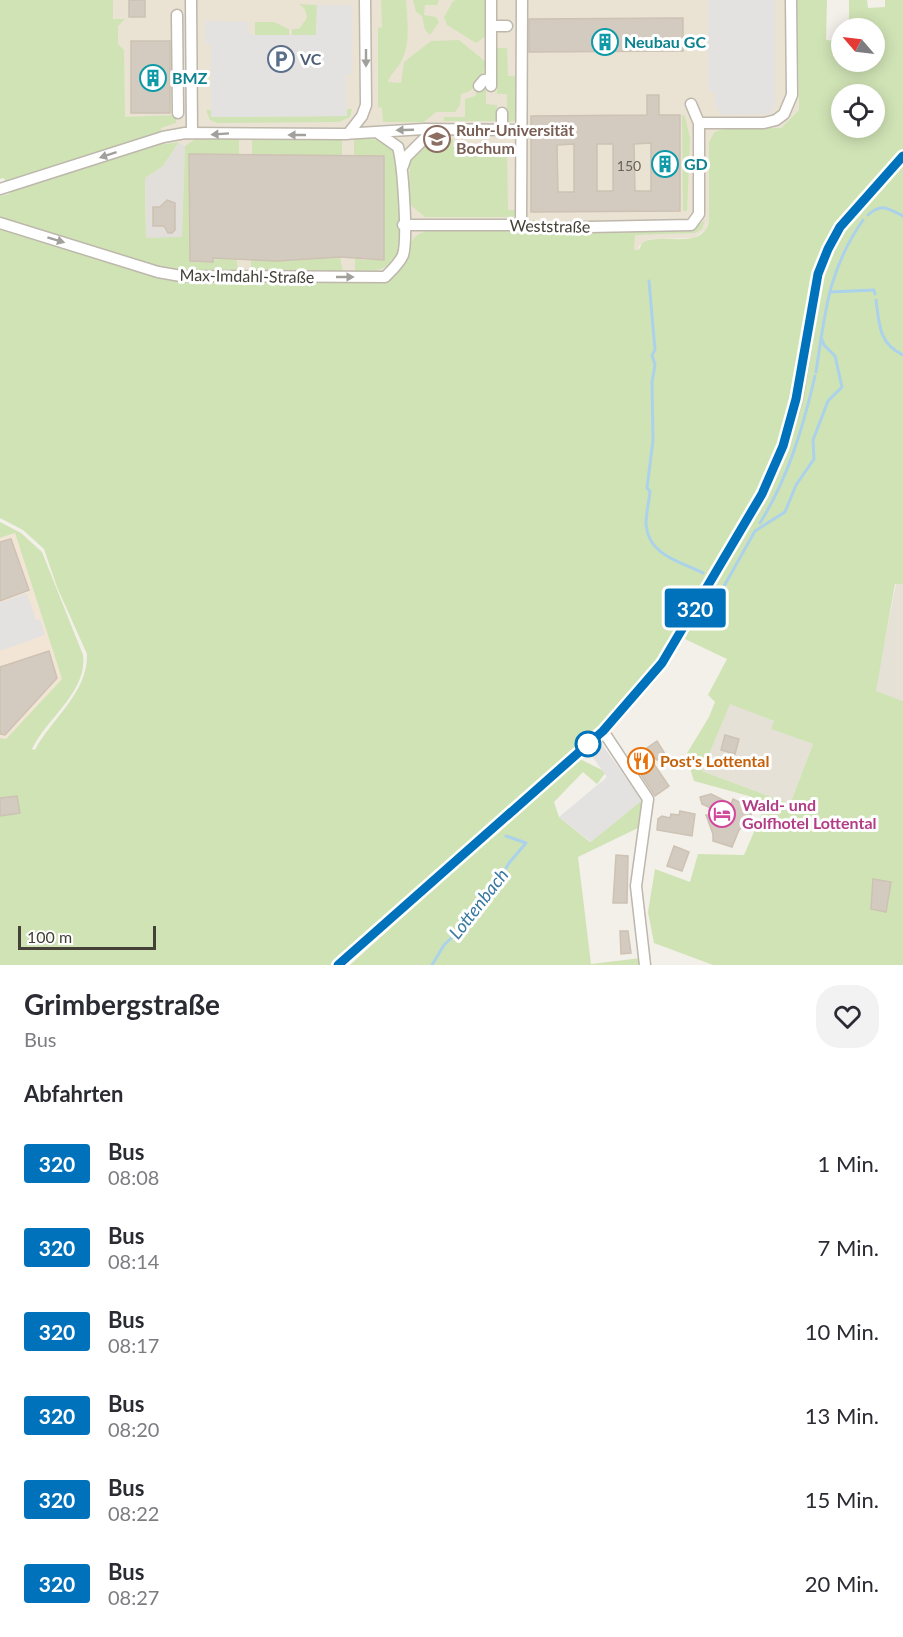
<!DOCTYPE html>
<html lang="de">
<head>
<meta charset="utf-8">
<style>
  :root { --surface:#fff; --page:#f2f2f3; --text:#2b2b33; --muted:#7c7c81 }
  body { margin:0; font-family:Lato,sans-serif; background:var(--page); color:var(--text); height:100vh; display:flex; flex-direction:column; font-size:22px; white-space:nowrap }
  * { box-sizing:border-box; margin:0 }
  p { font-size:20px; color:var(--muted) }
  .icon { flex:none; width:33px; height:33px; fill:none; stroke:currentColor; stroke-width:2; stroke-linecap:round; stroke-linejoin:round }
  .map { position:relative; height:965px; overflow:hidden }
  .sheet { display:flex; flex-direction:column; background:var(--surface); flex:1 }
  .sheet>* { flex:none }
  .badge { padding:0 12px; border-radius:4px; font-size:21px; line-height:39px }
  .needle { width:39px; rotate:298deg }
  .controls { position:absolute; left:831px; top:18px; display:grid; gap:12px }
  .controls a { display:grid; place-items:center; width:54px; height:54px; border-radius:50%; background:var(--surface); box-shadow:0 3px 15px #0003; font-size:30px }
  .scale { position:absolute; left:18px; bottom:15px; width:138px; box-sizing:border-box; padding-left:6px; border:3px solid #454038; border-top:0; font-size:16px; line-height:21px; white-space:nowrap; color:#454038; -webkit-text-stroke:4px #fff; paint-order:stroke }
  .map>.badge { position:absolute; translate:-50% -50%; box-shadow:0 0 0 3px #fff }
  h2 { padding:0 24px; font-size:22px; line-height:54px }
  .round { display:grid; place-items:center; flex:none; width:63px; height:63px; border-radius:24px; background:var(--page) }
  .summary { display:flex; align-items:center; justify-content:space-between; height:102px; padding:0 24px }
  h1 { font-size:28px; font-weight:700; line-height:45px }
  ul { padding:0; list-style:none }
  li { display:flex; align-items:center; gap:18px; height:84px; padding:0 24px }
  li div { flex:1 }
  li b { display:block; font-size:22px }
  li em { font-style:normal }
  li .badge { min-width:66px; font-weight:700; text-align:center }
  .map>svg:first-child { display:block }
</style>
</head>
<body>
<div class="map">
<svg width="903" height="965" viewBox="0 0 903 965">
  <rect width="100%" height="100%" fill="#f3efe9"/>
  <!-- residential -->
  <path fill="#e6e1d7" d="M896 584H903V701L875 691Z
    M730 703 774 721 772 729 813 744 790 804 702 771Z"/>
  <!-- commercial -->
  <path fill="#f2e5d6" d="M15 533 62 679 6 739 0 738V538Z"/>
  <!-- industrial -->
  <path fill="#e2deda" d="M179 142 185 146 182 238H146L145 178 163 166Z"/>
  <!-- education -->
  <path fill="#eae3d4" d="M113 0H797L799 110 781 128H728L714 132 709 142V221L705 230 694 238 650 239 639 246V250H634V235L406 260 400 271 385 281 180 282 185 146 179 142 165 144 161 128 114 125Z"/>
  <!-- green -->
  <path fill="#d0e3b5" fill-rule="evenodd" d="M0 0H113V19H125L118 26V44L124 50 125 117 176 115V123L161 128 165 144 179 142 163 166 145 178 146 238 182 237 185 146 194 140 239 137V154L189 155 190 261 236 258 239 273 183 271 181 282 385 281C417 268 396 234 433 230L664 231 693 230 705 220 702 229 695 233 635 235 634 250H639L642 243C662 231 702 252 709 221V142L714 132 728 128H781L799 110 797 0H827L826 40 841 41 842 62H874V28H849V0H867L868 8 885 7V0H903V584H895L876 691 903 701V965H713L654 943 648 912 655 869 690 882 698 854 744 855 766 804 749 796 694 781 686 755 709 717 715 702 708 695 727 659 685 639 697 613 658 664 599 726 332 965H0V738L6 739 62 679 15 533 0 538V522L21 533 42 552 83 655C88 691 46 719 32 749L35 750C52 718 88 693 87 654L57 587 44 549 23 530 0 518V196L9 194 4 178 0 179ZM842 94H874V128H842ZM730 704 774 721 771 729 813 744 790 804 702 771Z
    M381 0H406C407 22 412 45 399 65 397 69 389 76 388 82L401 83 404 62 431 41 459 40 486 62C484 77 477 91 461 94L460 105 455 112H436L424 122H383L382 108 378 107V28L382 27Z
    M413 0H439L437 5H425L424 15 436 17 439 22 430 35 425 30 422 16 416 12Z
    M457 0H486V36L476 43 447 25 444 17 453 1Z
    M299 4 317 5 316 35H292V29H299L307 18 305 9Z
    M255 22H274L289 29V35H255Z
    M496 48H507L508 76H515V121L507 122V94H497Z
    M480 86H486V104L497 105V121H444V117H465V99L475 96Z
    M347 109H352L350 117 339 122 217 123 210 120 206 110H211L212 117 346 116Z
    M682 115 685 116 690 139 687 211H683Z
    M252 137 342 139V156H292V260L340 257 343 272 251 273V258H256V261L280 260V154H252Z
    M354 139C367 139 379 137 390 146 403 157 401 229 399 248 393 271 376 271 355 272V257H360L361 260H384V156H354Z
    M440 139H453V147H507L508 210H518L513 217H425L408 203 410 161 429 141Z
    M578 758 606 772 597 784 583 772 554 802 559 817 590 842 642 800 640 827 578 857 591 964 641 958V965H350Z"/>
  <!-- parking -->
  <path fill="#e4e2e0" d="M708 0H775V107L771 114 720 115 715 103V92H708Z
    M317 5H352V74L346 75 347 116 211 117V44L205 43V21L248 22 249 35H316Z
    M27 593 36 620 40 619 45 635 0 651V603Z
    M603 746 642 800 591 842 559 817 607 777 591 755Z"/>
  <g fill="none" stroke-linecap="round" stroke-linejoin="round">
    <!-- stream -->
    <path stroke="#abd2ea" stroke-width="3" d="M868 215C881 203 888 208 903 216
      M649 281 655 350 652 355 655 365 652 382 653 440 647 488 650 491C649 502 646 513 646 524 648 555 679 561 703 573
      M830 292 874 290 875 294
      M876 300C879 324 879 344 903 355
      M816 372C825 313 828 270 863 220
      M760 523C788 478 803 428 815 376
      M710 611 755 531 785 512 796 485 814 459 813 440 828 401 842 387 835 356 824 345 821 337
      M432 965 444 945 461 929 465 920 495 887 509 863 526 843 506 836"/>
  </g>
  <!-- building -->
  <path fill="#d3cbbf" stroke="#cdc2b3" stroke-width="1.5" fill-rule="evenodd" d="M129 0H145V17H129Z
    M683 18V51L529 52V19Z
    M131 41H170V113H131Z
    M647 95H659V115H680V211L531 212V116L647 115ZM651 143V191H635L634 144ZM574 144V192H558L557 145ZM597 144H613V191H597Z
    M189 154 384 156V260L340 257 277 261 213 258V262L190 261Z
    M167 200 175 203V230L172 233H168L164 226H153V207H160Z
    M11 539 29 590 0 601V542Z
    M49 651 57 678 5 735 0 734V667Z
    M725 735 739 739 735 754 721 750Z
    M657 741 665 754 657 760 645 751 669 786 655 796 631 759Z
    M711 794 731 804 733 799 752 808V813L746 825 739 830 732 847 713 841V834L706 815 736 820 702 804 700 797Z
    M17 796 20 813 0 816V798Z
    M680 811 695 814 692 836 657 830 658 819 662 816 670 818 671 814 679 815Z
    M674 846 689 852 682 871 667 866Z
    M616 855 628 856 627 903H613Z
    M873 879 891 882 886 912 871 909Z
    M620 931H628L631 953 621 954Z"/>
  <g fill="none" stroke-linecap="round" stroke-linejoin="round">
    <defs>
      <path id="street" d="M191 0 192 133
        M177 15 178 113
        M492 26H507
        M479 86 484 80 491 79
        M491 86V0
        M502 113V130
        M699 123H764L776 120 784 114 792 95 791 0
        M348 134 362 116 366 105 365 0
        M403 166 406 157 433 130
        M0 189 163 137 185 133 343 134 424 129 521 130
        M0 223 158 272 181 276 385 277C392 270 399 264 403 255 408 239 403 165 398 147L378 133
        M403 225H521L537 228 691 225 699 214V123L691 104
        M521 225 522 0
        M603 731 648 799 636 886 645 965
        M338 965 603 731 662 663 762 494 783 446 797 399 818 274 828 249 840 227 903 156"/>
    </defs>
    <!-- street casing -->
    <use href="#street" stroke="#bdb7ac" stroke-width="13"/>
    <!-- street -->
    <use href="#street" stroke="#fff" stroke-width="10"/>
  </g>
  <!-- one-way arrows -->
  <defs><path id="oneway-solid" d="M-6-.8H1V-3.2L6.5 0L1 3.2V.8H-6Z" transform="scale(1.5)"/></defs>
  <g fill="#a2a09c">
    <use href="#oneway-solid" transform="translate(366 58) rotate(90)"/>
    <use href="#oneway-solid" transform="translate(405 130) rotate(178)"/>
    <use href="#oneway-solid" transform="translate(220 134) rotate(176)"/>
    <use href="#oneway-solid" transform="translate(297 135) rotate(180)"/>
    <use href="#oneway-solid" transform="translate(108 155) rotate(162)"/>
    <use href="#oneway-solid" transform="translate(56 240) rotate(17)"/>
    <use href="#oneway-solid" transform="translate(345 277)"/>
  </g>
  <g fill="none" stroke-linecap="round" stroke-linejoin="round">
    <defs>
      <path id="line" d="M338 965 603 731 662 663 762 494 783 446 796 399 818 274 828 249 840 227 903 156"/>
    </defs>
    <!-- line casing -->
    <use href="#line" stroke="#fff" stroke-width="14"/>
    <!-- line -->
    <use href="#line" stroke="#0072bc" stroke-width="9"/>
  </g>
  <!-- icons -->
  <defs>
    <symbol id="building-ring" viewBox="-11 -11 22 22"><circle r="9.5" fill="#fff" stroke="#0f9aa8" stroke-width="1.5"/><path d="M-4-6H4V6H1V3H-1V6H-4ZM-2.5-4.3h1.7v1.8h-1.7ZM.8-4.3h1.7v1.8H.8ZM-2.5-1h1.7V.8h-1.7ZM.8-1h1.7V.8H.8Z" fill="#0f9aa8"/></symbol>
    <symbol id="parking-ring" viewBox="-11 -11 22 22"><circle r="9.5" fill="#fff" stroke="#5c6f8a" stroke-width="1.5"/><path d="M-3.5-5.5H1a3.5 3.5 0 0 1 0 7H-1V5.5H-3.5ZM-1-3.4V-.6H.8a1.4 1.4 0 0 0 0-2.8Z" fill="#5c6f8a"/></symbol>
    <symbol id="university-ring" viewBox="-11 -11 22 22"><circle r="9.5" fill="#fff" stroke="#8d6e63" stroke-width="1.5"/><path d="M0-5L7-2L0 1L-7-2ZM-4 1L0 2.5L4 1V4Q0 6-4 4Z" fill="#8d6e63"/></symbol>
    <symbol id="restaurant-ring" viewBox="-11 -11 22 22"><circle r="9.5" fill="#fff" stroke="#e8710a" stroke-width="1.5"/><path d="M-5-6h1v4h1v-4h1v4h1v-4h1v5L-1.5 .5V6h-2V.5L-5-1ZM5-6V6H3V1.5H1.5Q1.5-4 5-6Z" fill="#e8710a"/></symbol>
    <symbol id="hotel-ring" viewBox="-11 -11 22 22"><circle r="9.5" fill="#fff" stroke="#d1479c" stroke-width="1.5"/><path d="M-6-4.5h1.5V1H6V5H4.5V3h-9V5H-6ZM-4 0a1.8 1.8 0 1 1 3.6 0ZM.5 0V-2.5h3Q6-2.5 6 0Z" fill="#d1479c"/></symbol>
  </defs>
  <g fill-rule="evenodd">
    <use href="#building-ring" x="590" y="27" width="30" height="30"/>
    <use href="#parking-ring" x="266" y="44" width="30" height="30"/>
    <use href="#building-ring" x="138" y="63" width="30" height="30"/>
    <use href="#university-ring" x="422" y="124" width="30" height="30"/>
    <use href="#building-ring" x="650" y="149" width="30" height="30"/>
    <use href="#restaurant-ring" x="626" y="746" width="30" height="30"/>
    <use href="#hotel-ring" x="707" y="799" width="30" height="30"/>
  </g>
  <!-- markers -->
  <circle fill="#fff" stroke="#0072bc" stroke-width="3" cx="588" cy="744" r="12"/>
  <g text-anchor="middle" stroke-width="6" stroke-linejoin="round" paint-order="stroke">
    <!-- number labels -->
    <g font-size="14" fill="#68635a">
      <text x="629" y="171">150</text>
    </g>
    <!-- culture labels -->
    <g font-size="16" font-weight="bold" fill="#0d838f" stroke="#fff" text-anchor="start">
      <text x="624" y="48">Neubau GC</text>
      <text x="172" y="84">BMZ</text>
      <text x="684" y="170">GD</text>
    </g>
    <!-- service labels -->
    <g font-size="16" font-weight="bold" fill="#4e5e75" stroke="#fff" text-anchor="start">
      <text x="300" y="65">VC</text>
    </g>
    <!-- education labels -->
    <g font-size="16" font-weight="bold" fill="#785e54" stroke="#fff" text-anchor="start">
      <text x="456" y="136">Ruhr-Universität<tspan x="456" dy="18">Bochum</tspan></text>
    </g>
    <!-- street labels -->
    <g font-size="16" fill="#454038" stroke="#fff">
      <text transform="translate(550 226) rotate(1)" y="6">Weststraße</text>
      <text transform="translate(247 276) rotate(1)" y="6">Max-Imdahl-Straße</text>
    </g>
    <!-- food labels -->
    <g font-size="16" font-weight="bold" fill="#c56008" stroke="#fff" text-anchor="start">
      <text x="660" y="767">Post's Lottental</text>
    </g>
    <!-- hotel labels -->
    <g font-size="16" font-weight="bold" fill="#b23c85" stroke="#fff" text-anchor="start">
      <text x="742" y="811">Wald- und<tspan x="742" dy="18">Golfhotel Lottental</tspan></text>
    </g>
    <!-- water labels -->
    <g font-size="18" font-style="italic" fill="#3978a0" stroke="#fff">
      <text transform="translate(479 904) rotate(-52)" y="6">Lottenbach</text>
    </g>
  </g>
</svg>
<div class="controls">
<a><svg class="needle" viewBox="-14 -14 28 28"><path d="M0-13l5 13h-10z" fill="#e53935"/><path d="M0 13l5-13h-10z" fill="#7c7c81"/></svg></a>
<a><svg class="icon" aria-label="locate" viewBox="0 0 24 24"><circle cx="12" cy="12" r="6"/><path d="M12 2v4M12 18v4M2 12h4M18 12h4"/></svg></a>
</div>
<div class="scale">100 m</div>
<b class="badge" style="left:695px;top:608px;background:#0072bc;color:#fff">320</b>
</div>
<section class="sheet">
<div class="summary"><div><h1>Grimbergstraße</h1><p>Bus</p></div><a class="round"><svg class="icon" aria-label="heart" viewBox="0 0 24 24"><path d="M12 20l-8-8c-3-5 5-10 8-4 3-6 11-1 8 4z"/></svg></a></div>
<h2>Abfahrten</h2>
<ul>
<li><span class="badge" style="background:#0072bc;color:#fff">320</span><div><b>Bus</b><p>08:08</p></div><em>1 Min.</em></li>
<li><span class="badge" style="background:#0072bc;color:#fff">320</span><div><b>Bus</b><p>08:14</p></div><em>7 Min.</em></li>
<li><span class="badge" style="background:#0072bc;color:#fff">320</span><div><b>Bus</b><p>08:17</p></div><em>10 Min.</em></li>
<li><span class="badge" style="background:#0072bc;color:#fff">320</span><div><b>Bus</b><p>08:20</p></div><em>13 Min.</em></li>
<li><span class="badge" style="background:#0072bc;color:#fff">320</span><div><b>Bus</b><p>08:22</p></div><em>15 Min.</em></li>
<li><span class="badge" style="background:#0072bc;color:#fff">320</span><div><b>Bus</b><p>08:27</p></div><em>20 Min.</em></li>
</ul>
</section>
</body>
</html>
